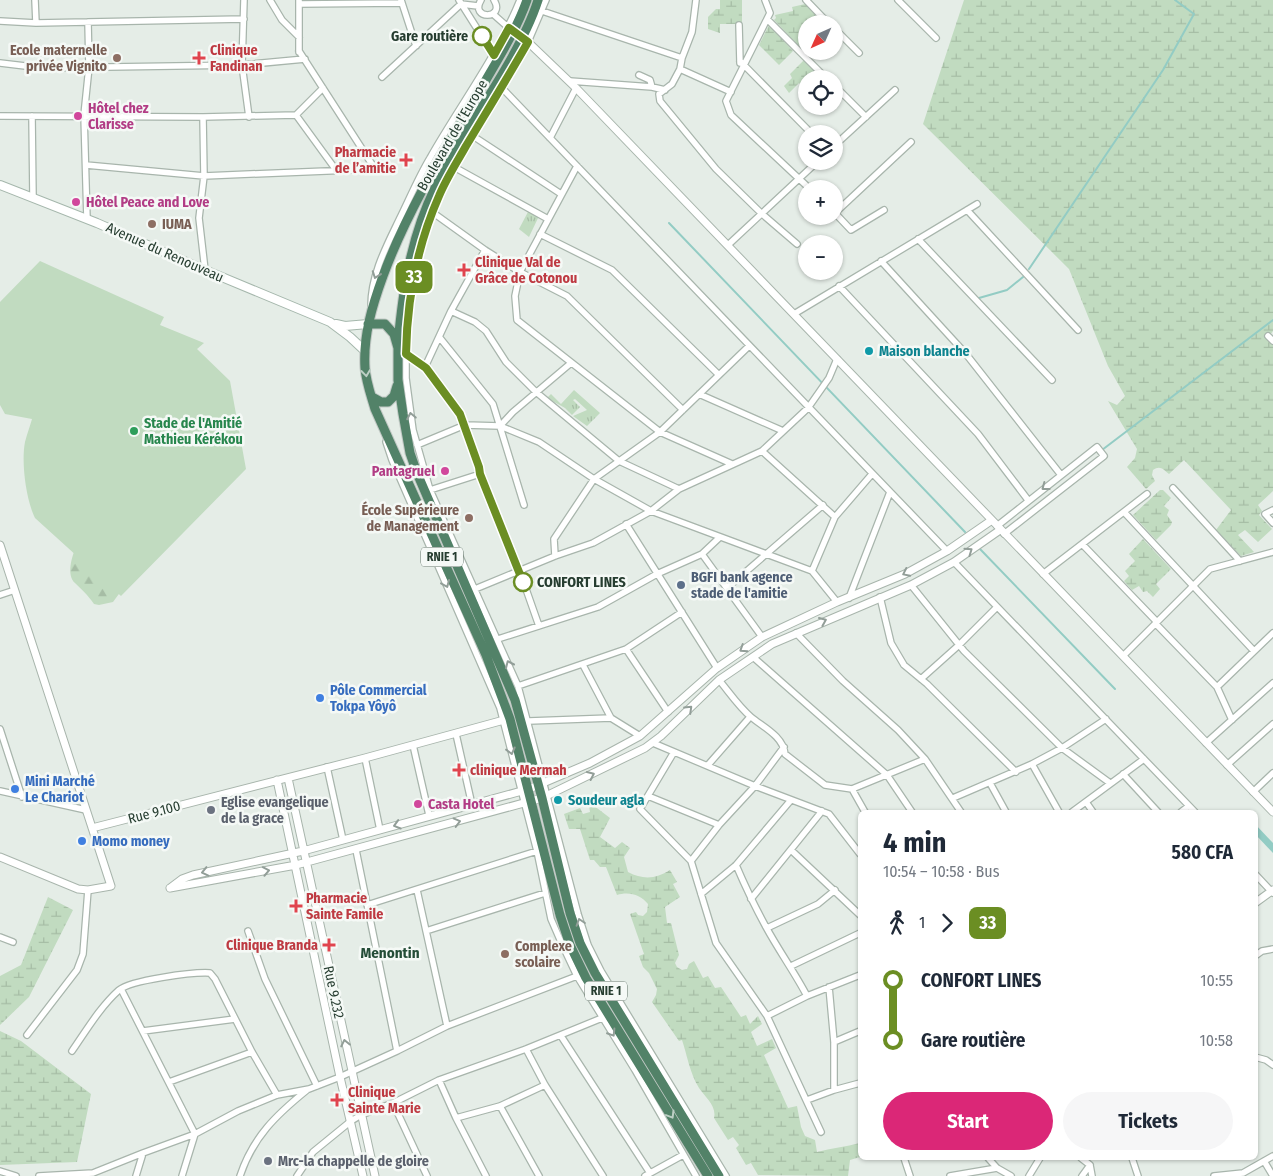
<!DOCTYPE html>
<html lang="en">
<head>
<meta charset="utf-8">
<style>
  :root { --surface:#fff; --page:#f6f6f7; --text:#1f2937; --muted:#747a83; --accent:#db2777 }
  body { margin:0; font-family:"Fira Sans Condensed",sans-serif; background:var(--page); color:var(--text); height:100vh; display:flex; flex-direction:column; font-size:19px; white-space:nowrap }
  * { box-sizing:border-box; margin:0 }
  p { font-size:16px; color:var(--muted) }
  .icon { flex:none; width:28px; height:28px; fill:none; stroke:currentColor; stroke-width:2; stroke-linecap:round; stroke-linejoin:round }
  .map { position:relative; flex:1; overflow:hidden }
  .side { position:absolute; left:858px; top:810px; width:400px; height:350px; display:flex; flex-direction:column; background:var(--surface); border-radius:8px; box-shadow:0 1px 4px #0004 }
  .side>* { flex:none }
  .badge { padding:0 10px; border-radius:8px; font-size:18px; line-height:32px }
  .needle { width:32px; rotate:225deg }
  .controls { position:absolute; left:798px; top:15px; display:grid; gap:10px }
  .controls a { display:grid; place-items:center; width:45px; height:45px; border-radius:50%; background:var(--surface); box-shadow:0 1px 4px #0004; font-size:25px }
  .map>.badge { position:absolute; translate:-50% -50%; box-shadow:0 0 0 2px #fff }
  .legs { display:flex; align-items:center; gap:8px; height:55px; padding:0 25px; font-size:16px }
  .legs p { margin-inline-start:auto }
  .head { display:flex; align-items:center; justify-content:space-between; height:85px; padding:0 25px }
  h1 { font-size:28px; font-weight:700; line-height:38px }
  .primary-button { display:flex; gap:10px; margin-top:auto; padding:10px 25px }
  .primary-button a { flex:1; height:58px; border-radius:30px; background:var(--accent); color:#fff; font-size:20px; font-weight:700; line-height:58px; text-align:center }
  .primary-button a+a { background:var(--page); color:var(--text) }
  ul { padding:0 25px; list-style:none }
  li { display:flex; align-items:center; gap:18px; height:60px; font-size:19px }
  li i { display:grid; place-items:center; width:8px; height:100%; margin:0 6px; background:currentColor }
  li i::after { content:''; width:12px; height:12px; margin:-6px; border:4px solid; border-radius:50%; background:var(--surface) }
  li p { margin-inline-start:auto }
  li:first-child i { background:linear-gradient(#0000 50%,currentColor 0) }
  li:last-child i { background:linear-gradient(currentColor 50%,#0000 0) }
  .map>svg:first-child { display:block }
</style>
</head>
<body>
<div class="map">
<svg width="1273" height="1176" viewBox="0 0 1273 1176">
  <defs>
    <pattern id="grass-tufts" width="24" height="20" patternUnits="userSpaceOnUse" patternTransform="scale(1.25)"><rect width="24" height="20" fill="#c1dbc0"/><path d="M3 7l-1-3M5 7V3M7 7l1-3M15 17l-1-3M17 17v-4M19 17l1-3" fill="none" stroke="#a6bda5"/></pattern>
    <pattern id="forest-firs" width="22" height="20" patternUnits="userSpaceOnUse" patternTransform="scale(1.25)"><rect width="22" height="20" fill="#c1dbc0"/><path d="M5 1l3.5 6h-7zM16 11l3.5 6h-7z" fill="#a6bda5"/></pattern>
    <pattern id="wetland-marsh" width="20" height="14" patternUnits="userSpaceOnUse" patternTransform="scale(1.25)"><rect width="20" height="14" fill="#c1dbc0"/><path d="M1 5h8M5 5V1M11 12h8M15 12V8" fill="none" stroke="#a6bda5"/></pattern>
  </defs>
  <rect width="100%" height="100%" fill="#e5ede7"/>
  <!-- grass -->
  <path fill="url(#grass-tufts)" d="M529 210 539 216 529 237 519 229Z
    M574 390 600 413 587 426 573 416 587 410 575 399 573 400 580 407 572 415 565 408 547 398 551 394 561 404Z"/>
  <!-- forest -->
  <path fill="url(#forest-firs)" d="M76 547 124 587 113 602 99 605 94 604C87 594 83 591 75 583 66 575 72 556 76 547Z"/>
  <!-- wetland -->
  <path fill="url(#wetland-marsh)" d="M720 0H742V24H720V33L708 29V17L716 9H720Z
    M964 0H1273V331L1270 335 1273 338V491L1258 505 1262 511 1259 515 1272 529 1258 542 1245 530 1238 535 1254 552 1241 556 1216 530 1231 510 1184 460 1169 474C1163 469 1160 465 1153 470L1152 475 1155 481 1146 489 1127 467 1135 458 1137 449 1108 401 1117 405 1125 396 1108 366 1069 269 923 124Z
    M805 4 821 21 818 24H806V39L799 46 774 20 776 18 775 15 793 11 792 7Z
    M769 25 793 51 779 65 759 45Z
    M804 60 823 79H806V90L799 83 789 93 784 86 792 78 790 74Z
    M1160 490H1163L1171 498 1164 506 1169 510 1167 515 1172 522 1171 525 1156 540 1133 515Z
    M1143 539 1171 569 1156 584 1160 589 1153 597 1147 591 1143 592 1139 586 1132 590 1124 581 1129 576 1125 571 1135 561 1129 554Z
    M593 805 610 818 600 837 615 848 622 842 630 848 624 857 628 872C643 880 656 879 670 870L677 882 673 884 680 897 665 907 667 923H671L679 955 675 963 677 967 682 970 687 969 689 964 694 961 703 978 708 976 715 988 721 987 741 1017 746 1015 750 1024 758 1016 762 1024 751 1032 757 1046 772 1039 776 1048 764 1055 788 1108 797 1106 801 1127 805 1136 815 1140 817 1152C831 1148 846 1147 860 1143V1157L850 1160 848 1176 758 1175 751 1163 746 1165 736 1148 739 1145 733 1137 728 1140 714 1118C717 1106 705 1097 699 1088 690 1074 687 1055 682 1040L679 1041 652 1002 656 995 657 989 649 973 643 967 639 956 644 954 630 914 636 912 638 915 643 916 647 912 648 904C641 895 629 891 617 895L606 867H600L594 860H590L580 829H569L564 814 580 808 583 814 590 812 589 806Z
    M48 897 73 910 29 997 0 1025V976L21 965Z
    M0 1031 21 1041 91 1094 77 1162 0 1165Z"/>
  <!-- pitch -->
  <path fill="#c1dbc0" d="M40 261 164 317 160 325 204 343 197 349 230 381 246 469 121 596 35 518C26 500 21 462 25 442 27 434 30 426 32 419L5 414 0 405V302Z"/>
  <!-- water -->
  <path fill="#93ccc4" d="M1255 824 1273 843V853L1255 834Z"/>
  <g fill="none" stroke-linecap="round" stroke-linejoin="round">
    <!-- stream -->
    <path stroke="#93ccc4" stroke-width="2" d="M669 223 965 532
      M1029 269 1163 70 1194 14 1175 0
      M979 298 1007 290 1023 277
      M1102 450 1273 320
      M980 549 1115 689"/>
    <defs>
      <path id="minor" d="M35 0 36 23
        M244 0 242 65 249 117
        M270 0 282 20 299 37
        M299 0V52
        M401 0 416 46
        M459 0 495 57
        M481 0C469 20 506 20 494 0
        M546 0 528 42 439 194 427 227 418 255 409 303 406 330V378L413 430 430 490 518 686 578 914 588 945 601 971 726 1176
        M696 0 692 32 682 58 680 69 672 84 659 94 660 101 716 169 761 213 797 244
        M765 0 770 13 726 101 731 115 810 189
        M806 0 829 24
        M898 0 936 38
        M299 4 402 3
        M461 4 478 6
        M542 11 682 58
        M493 14 510 29
        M767 19 827 79
        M0 21 36 23 244 19
        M739 25 740 63
        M834 28 859 53
        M299 51 375 169
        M740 61 812 134
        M0 63 42 68 242 65 305 59
        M680 69 731 92
        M639 75 650 80 652 87
        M382 77 461 4
        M570 81 652 87 665 90
        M834 85 866 117
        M502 88 947 551
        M296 115 336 170
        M0 116 203 117 296 115 323 88
        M32 116 33 198
        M203 117 204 176 199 218 205 270
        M473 136 561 194
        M550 138 576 88
        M834 146 895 90
        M86 165 204 176 375 169
        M577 166 520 272 515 296 517 320 660 432 732 464
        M454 167 548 219
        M967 210 1078 330
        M432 212 485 250 520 272 567 296 683 410
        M834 212 851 230 884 210
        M835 213 911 142
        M87 219 84 115 89 67 88 22
        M540 234 612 270 719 375
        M918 239 1052 380
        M728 245 818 161
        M881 261 966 354 1061 475
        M839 286 978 434 1028 500
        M371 306C371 275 386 247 399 220 409 200 418 178 430 158 460 105 497 57 520 0
        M451 311 475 322 486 331 506 362 536 392 619 461 679 489
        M794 314 977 204
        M1268 336 1273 341
        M440 338 493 404 524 505
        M406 354 425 367 460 414 479 467 480 474 520 572 539 626
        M425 367 451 311 485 250
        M699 394 783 431
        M500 426 513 412 571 363
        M386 442 392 460 500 708 537 851 551 919 561 942 577 976 635 1070 696 1176
        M417 445 465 425 500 426 539 442 594 479 651 511 812 571 837 602
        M762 451 835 517
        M1173 488 1240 561
        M430 490 480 474
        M1273 510 1265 514 1273 523
        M1124 512 1254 651
        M626 524 717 668
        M997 526 1097 447 1104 456 1004 534
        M1082 544 1157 622
        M702 554 762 637
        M555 556 554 539 594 479 660 432 749 346
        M954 562 1195 812
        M812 571 835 517 872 474
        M1043 574 1147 494
        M911 585 964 651 1062 748 1110 783
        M727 588 823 505
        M475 589 555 556 593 543 651 511 679 489 762 451 808 408 829 378 837 359
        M0 595 15 590
        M880 597 891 643 904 665 927 684 1016 772
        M849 598 890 492
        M1156 624 1217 687 1232 720
        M796 633 843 681 898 730 925 759 961 812
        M498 639 598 607 657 574 702 554 720 537
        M626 649 668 712
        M1123 656 1210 569 1273 552
        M753 657 887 775 912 812
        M583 665 611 718
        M921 679 959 645 997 607
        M719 680C729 692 739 707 751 717 763 727 783 736 785 754L825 785 852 789 925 759
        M518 686 626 649 682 612
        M1217 687 1273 633
        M529 721 611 718 640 736
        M0 729 22 797
        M456 734 472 805
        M653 743 755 786 829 814 860 854
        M1206 743 1273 683
        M413 745 429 815
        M674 752 640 809 691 861 716 943 767 1016 821 1132
        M365 758 380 830
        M1032 764 1059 812
        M708 765 750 717
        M1227 765 1273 724
        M327 767 343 840
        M1123 774 1158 812
        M990 783 1006 812
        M852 789 865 812
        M0 791 86 810
        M1253 792 1273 773
        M648 796 719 825
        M953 798 1032 764 1062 748 1106 719
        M1086 802 1093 812
        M1072 812 1144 759
        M1181 812 1189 806
        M356 850 397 1051
        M791 850 860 915
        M691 861 719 825 755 786 784 747
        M736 865C745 886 755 907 766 927 779 951 795 973 807 996
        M1255 874 1273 893
        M417 890 447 1026
        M701 894 736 865 791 800
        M751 899 822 811
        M367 905 537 851
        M767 928 818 904 835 890
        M248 931 265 979 317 1086
        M426 931 545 893
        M0 937 13 942
        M1255 956 1262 951 1273 949
        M791 966 860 933
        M829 987 834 1042V1090
        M121 989 195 1134 182 1176
        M767 1016 807 996 860 975
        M143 1031 235 1019
        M27 1035 77 970 83 954 88 890
        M561 1036 650 1173
        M834 1042 860 1031
        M526 1049 545 1085 603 1176
        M72 1051C86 1031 100 1007 119 990 131 980 193 972 210 973L215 979 252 1052 277 1095
        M1255 1057 1266 1060 1273 1065
        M439 1080 456 1118 486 1176
        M169 1082 252 1052
        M807 1100 834 1090 860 1083
        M393 1103 427 1176
        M500 1106 539 1176
        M456 1118 500 1106 545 1085
        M904 1158 910 1176
        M988 1158 997 1168 1011 1176
        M1081 1158 1090 1165 1092 1176
        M1132 1158 1138 1176
        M1264 1161 1273 1176
        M0 1171 16 1176
        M39 1176 93 1173 143 1153 195 1134 238 1111 277 1095 309 1089 340 1077 397 1051 447 1026 577 976
        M136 1176 143 1153
        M240 1176C253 1137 276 1115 307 1090
        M297 1176 313 1152 351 1121 361 1115 393 1103 439 1080 526 1049 602 1018
        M645 1176 683 1155
        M950 1176 997 1168
        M1029 1176 1040 1158
        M1082 1176 1090 1165
        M1214 1176 1243 1173 1273 1156"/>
      <path id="tertiary" d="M514 32 528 42 576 88 1273 812
        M0 545 111 886 88 890 78 889 0 857
        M288 778 375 1176
        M277 780 340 1077 363 1176
        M92 828 365 758 504 720
        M170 888 296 865 542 798 645 748 661 736 719 680 772 644 911 585 954 562 1000 530
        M170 888 182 879 193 875 303 851 529 789 590 763 640 736 717 668 762 637 837 602 905 574 947 551 992 520
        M1255 903 1273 890"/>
      <path id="secondary" d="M0 185 97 223 205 270 330 322 350 337 365 351
        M336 324 345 326 368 324"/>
      <path id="trunk" d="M527 0C515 34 495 63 478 94 443 153 407 211 383 276 372 306 363 336 365 368 366 382 371 395 375 409L486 655 510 719 560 915 570 945 586 978 708 1176
        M368 324H385L394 334 398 348V380L403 414 410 453 417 473 515 700 542 798 570 913 580 943 595 973 719 1176
        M398 343C403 289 411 237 435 188 456 145 484 106 507 66 519 45 531 23 538 0
        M372 397 381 402H388L394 396 397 386"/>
    </defs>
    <!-- minor casing -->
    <use href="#minor" stroke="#a8b5ac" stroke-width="8"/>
    <!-- tertiary casing -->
    <use href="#tertiary" stroke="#a8b5ac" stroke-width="9"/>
    <!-- secondary casing -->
    <use href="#secondary" stroke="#a5b7ac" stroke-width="10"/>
    <!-- trunk casing -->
    <use href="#trunk" stroke="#c2c9c5" stroke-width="11"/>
    <!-- minor -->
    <use href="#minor" stroke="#fff" stroke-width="5.5"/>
    <!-- tertiary -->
    <use href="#tertiary" stroke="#fff" stroke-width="7"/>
    <!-- secondary -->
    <use href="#secondary" stroke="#fff" stroke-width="8"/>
    <!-- trunk -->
    <use href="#trunk" stroke="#528268" stroke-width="9"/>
  </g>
  <!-- one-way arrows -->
  <defs><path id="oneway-chevron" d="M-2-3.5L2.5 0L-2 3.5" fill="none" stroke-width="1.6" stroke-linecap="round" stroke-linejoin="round" transform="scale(1.25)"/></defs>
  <g stroke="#929e98">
    <use href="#oneway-chevron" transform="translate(376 275) rotate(110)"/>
    <use href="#oneway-chevron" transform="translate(411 416) rotate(-101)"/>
    <use href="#oneway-chevron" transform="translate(1045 487) rotate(143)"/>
    <use href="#oneway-chevron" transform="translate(969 551) rotate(-35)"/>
    <use href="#oneway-chevron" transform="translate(906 573) rotate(154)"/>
    <use href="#oneway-chevron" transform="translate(446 584) rotate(67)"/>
    <use href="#oneway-chevron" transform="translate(823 621) rotate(-23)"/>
    <use href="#oneway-chevron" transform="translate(743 649) rotate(147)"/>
    <use href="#oneway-chevron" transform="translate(509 664) rotate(-114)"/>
    <use href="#oneway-chevron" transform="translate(689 709) rotate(-44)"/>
    <use href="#oneway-chevron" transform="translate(511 751) rotate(76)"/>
    <use href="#oneway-chevron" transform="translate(591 775) rotate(-25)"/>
    <use href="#oneway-chevron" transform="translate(457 822) rotate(-15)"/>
    <use href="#oneway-chevron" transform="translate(397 825) rotate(164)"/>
    <use href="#oneway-chevron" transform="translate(266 871) rotate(-11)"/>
    <use href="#oneway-chevron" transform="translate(205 872) rotate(167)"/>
    <use href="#oneway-chevron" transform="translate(580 922) rotate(-108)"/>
    <use href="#oneway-chevron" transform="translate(612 1033) rotate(58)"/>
    <use href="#oneway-chevron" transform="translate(345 1043) rotate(-102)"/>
  </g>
  <g stroke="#bccfc4">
    <use href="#oneway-chevron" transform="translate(366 373) rotate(83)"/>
    <use href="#oneway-chevron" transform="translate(671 1115) rotate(59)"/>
  </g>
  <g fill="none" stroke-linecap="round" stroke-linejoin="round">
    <defs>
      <path id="line-1" d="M482 36 494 55 509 28 528 42C508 77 487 111 466 146 457 162 446 179 439 196 417 246 407 299 406 354L426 368 460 414 479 467 480 474 523 582"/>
    </defs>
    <!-- line-1 casing -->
    <use href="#line-1" stroke="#fff" stroke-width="11"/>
    <!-- line-1 -->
    <use href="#line-1" stroke="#6b8e23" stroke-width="8"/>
  </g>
  <!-- markers -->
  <g fill="#fff" stroke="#6b8e23" stroke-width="2.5">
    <circle cx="482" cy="36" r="9"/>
    <circle cx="523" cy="582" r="9"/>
  </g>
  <g fill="#8d6e63" stroke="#f5f9f6" stroke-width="2">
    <circle cx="117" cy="58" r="5"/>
    <circle cx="152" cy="224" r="5"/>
    <circle cx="469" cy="518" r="5"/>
    <circle cx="505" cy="954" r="5"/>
  </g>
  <g fill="#e0444e" stroke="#f5f9f6" stroke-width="2">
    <path d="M196.5 50.5h5v5h5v5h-5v5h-5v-5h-5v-5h5z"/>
    <path d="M403.5 152.5h5v5h5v5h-5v5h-5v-5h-5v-5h5z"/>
    <path d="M461.5 262.5h5v5h5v5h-5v5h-5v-5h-5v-5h5z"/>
    <path d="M456.5 762.5h5v5h5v5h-5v5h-5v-5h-5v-5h5z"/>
    <path d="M293.5 898.5h5v5h5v5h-5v5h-5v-5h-5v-5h5z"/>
    <path d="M326.5 937.5h5v5h5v5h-5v5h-5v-5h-5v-5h5z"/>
    <path d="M334.5 1092.5h5v5h5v5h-5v5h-5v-5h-5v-5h5z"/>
  </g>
  <g fill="#d1479c" stroke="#f5f9f6" stroke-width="2">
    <circle cx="78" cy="116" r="5"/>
    <circle cx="76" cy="202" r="5"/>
    <circle cx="445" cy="471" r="5"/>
    <circle cx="418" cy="804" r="5"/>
  </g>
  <g fill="#0f9aa8" stroke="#f5f9f6" stroke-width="2">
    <circle cx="869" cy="351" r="5"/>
    <circle cx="558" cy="800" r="5"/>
  </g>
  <circle fill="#2e9e5b" stroke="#f5f9f6" stroke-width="2" cx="134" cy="431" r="5"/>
  <circle fill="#5c6f8a" stroke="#f5f9f6" stroke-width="2" cx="681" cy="585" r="5"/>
  <g fill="#3f7fe0" stroke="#f5f9f6" stroke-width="2">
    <circle cx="320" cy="698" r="5"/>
    <circle cx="15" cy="789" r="5"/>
    <circle cx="82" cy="841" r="5"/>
  </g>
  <g fill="#6b7280" stroke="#f5f9f6" stroke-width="2">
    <circle cx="211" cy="810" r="5"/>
    <circle cx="268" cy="1161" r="5"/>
  </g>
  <g text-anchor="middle" stroke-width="5" stroke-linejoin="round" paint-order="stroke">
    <!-- shield labels -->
    <g fill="#f5f9f6" stroke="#64756b" stroke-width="1">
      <rect x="421" y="547.5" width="42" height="19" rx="4"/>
      <rect x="585" y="981.5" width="42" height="19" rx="4"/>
    </g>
    <g font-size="12" font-weight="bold" fill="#263d30">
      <text x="442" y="561">RNIE 1</text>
      <text x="606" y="995">RNIE 1</text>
    </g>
    <!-- stop labels -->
    <g font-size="14" font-weight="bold" fill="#263d30" stroke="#f5f9f6" text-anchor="end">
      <text x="468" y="41">Gare routière</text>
      <text x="537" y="587" text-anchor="start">CONFORT LINES</text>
    </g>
    <!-- education labels -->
    <g font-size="14" font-weight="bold" fill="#785e54" stroke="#f5f9f6" text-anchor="end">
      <text x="107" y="55">Ecole maternelle<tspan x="107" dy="16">privée Vignito</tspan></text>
      <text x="162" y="229" text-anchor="start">IUMA</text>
      <text x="459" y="515">École Supérieure<tspan x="459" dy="16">de Management</tspan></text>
      <text x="515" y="951" text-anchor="start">Complexe<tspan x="515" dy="16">scolaire</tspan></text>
    </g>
    <!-- health labels -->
    <g font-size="14" font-weight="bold" fill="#be3a42" stroke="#f5f9f6" text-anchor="start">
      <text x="210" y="55">Clinique<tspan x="210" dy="16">Fandinan</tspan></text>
      <text x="396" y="157" text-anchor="end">Pharmacie<tspan x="396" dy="16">de l’amitie</tspan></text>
      <text x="475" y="267">Clinique Val de<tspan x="475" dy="16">Grâce de Cotonou</tspan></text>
      <text x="470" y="775">clinique Mermah</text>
      <text x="306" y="903">Pharmacie<tspan x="306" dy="16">Sainte Famile</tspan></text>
      <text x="318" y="950" text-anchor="end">Clinique Branda</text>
      <text x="348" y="1097">Clinique<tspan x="348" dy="16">Sainte Marie</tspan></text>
    </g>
    <!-- hotel labels -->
    <g font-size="14" font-weight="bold" fill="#b23c85" stroke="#f5f9f6" text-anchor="start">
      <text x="88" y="113">Hôtel chez<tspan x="88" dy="16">Clarisse</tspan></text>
      <text x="86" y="207">Hôtel Peace and Love</text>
      <text x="435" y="476" text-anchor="end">Pantagruel</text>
      <text x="428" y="809">Casta Hotel</text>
    </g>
    <!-- street labels -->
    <g font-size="14" fill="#263d30" stroke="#f5f9f6">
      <text transform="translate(452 135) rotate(-60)" y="5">Boulevard de l’Europe</text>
      <text transform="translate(165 252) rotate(24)" y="5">Avenue du Renouveau</text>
      <text transform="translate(154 812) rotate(-15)" y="5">Rue 9.100</text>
      <text transform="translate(334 992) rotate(78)" y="5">Rue 9.232</text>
    </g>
    <!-- culture labels -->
    <g font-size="14" font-weight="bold" fill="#0d838f" stroke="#f5f9f6" text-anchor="start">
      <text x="879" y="356">Maison blanche</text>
      <text x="568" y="805">Soudeur agla</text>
    </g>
    <!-- leisure labels -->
    <g font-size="14" font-weight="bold" fill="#27864d" stroke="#f5f9f6" text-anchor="start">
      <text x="144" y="428">Stade de l'Amitié<tspan x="144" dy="16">Mathieu Kérékou</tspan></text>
    </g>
    <!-- service labels -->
    <g font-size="14" font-weight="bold" fill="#4e5e75" stroke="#f5f9f6" text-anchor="start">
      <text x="691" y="582">BGFI bank agence<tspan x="691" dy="16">stade de l'amitie</tspan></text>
    </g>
    <!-- shop labels -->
    <g font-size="14" font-weight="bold" fill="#366cbe" stroke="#f5f9f6" text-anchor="start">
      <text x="330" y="695">Pôle Commercial<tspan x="330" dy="16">Tokpa Yôyô</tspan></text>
      <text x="25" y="786">Mini Marché<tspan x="25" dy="16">Le Chariot</tspan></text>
      <text x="92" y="846">Momo money</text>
    </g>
    <!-- worship labels -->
    <g font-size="14" font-weight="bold" fill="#5b616d" stroke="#f5f9f6" text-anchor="start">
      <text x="221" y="807">Eglise evangelique<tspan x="221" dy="16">de la grace</tspan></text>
      <text x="278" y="1166">Mrc-la chappelle de gloire</text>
    </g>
    <!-- neighbourhood labels -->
    <g font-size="15" font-weight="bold" fill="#244d37" stroke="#f5f9f6">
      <text x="390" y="958">Menontin</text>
    </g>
  </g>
</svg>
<div class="controls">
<a><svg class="needle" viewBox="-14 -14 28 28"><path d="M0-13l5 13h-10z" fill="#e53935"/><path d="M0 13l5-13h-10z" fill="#747a83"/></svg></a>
<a><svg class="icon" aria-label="locate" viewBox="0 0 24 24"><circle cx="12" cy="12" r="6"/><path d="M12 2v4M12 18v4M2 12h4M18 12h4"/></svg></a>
<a><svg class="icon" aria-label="layers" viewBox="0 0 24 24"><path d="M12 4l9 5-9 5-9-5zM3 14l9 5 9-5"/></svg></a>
<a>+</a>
<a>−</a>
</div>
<b class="badge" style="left:414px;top:277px;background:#6b8e23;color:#fff">33</b>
<section class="side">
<div class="head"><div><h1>4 min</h1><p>10:54 – 10:58 · Bus</p></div><b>580 CFA</b></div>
<div class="legs"><svg class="icon" aria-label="walk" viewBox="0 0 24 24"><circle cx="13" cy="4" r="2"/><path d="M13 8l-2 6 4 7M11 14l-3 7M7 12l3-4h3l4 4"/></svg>1<svg class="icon" aria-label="forward" viewBox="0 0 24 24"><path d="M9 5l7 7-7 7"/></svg><b class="badge" style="background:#6b8e23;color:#fff">33</b></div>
<ul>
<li><i style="color:#6b8e23"></i><b>CONFORT LINES</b><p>10:55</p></li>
<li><i style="color:#6b8e23"></i><b>Gare routière</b><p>10:58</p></li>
</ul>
<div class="primary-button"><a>Start</a><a>Tickets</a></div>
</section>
</div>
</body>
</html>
